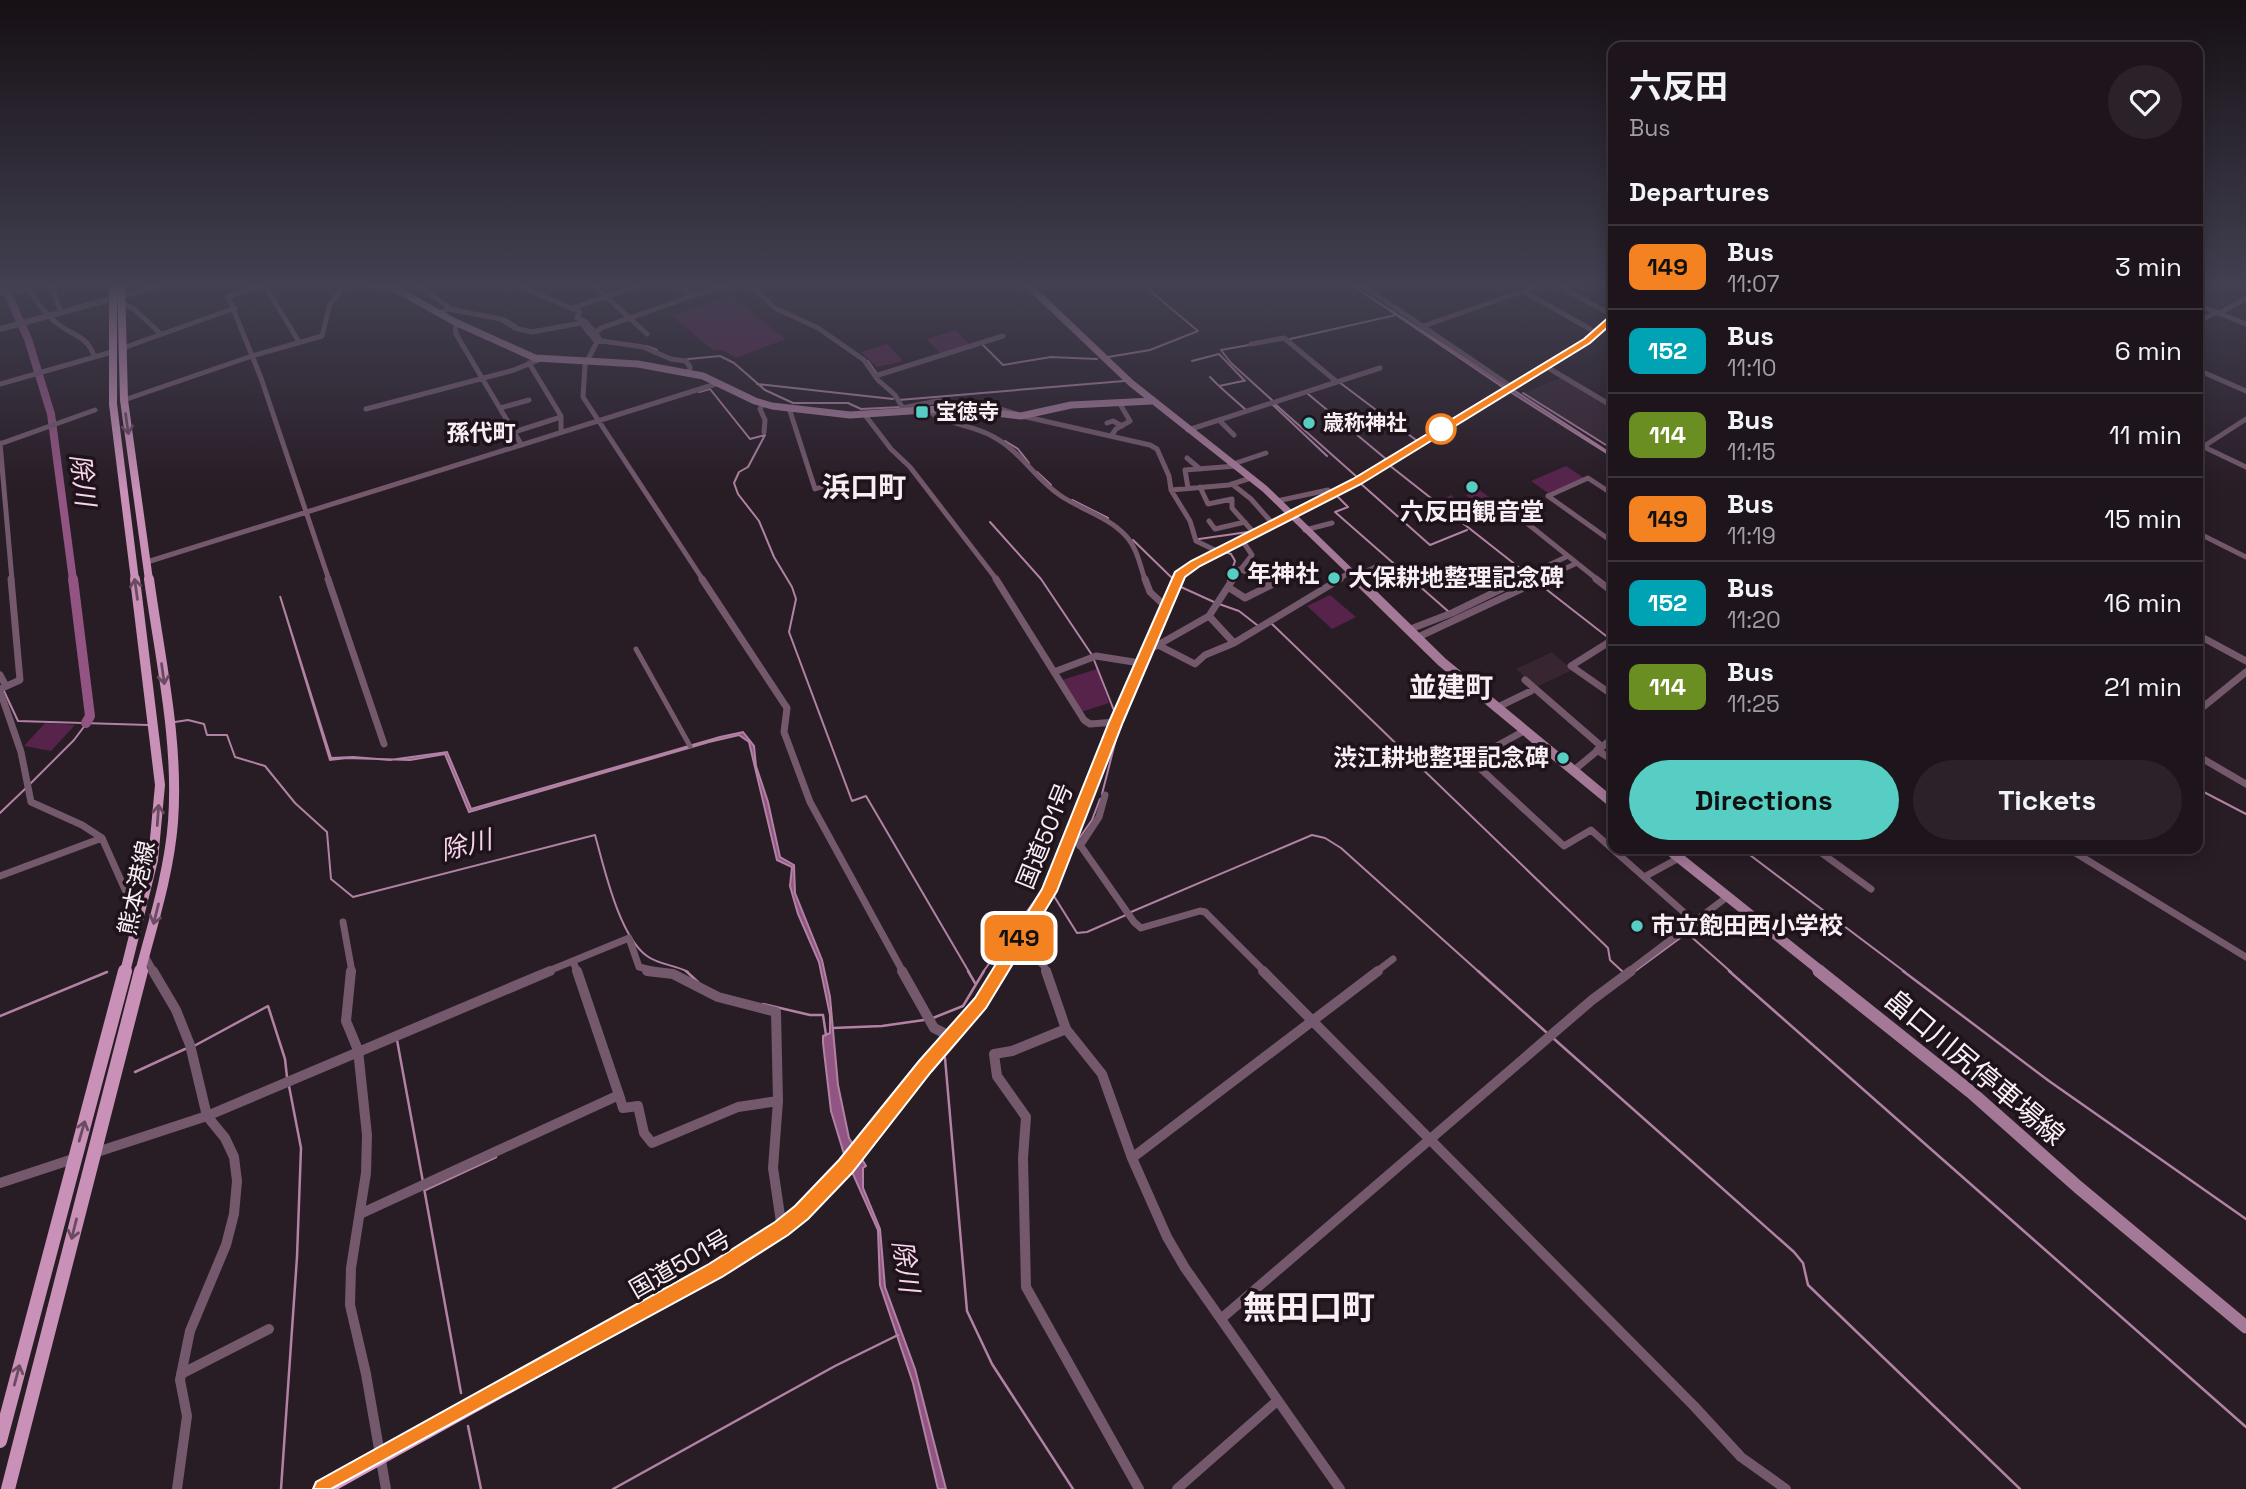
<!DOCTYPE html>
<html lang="en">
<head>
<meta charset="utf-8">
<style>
  :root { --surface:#1e151c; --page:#2b2229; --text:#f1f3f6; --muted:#a19fa3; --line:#3c343b; --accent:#56cec3 }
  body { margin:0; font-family:"Space Grotesk","Noto Sans JP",sans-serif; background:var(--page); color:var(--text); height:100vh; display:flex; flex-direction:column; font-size:26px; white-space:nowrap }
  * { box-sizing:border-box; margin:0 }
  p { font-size:23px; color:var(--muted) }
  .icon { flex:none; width:38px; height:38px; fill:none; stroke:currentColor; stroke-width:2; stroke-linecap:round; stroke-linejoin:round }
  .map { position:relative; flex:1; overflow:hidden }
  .sheet { position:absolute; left:1608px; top:42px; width:595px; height:812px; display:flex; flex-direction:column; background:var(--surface); border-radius:14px; box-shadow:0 4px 18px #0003,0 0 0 2px var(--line) }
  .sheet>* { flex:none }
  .badge { padding:0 14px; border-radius:10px; font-size:24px; line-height:46px }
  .map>.badge { position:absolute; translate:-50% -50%; box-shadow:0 0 0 4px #fff }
  h2 { padding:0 21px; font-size:26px; line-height:63px }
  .round { display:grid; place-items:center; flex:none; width:74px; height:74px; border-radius:37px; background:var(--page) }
  .head { display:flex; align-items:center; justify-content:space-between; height:119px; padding:0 21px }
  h1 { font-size:33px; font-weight:700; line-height:52px }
  .cta { display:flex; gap:14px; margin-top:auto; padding:14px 21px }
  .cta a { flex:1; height:80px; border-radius:42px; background:var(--accent); color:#111; font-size:28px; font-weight:700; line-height:80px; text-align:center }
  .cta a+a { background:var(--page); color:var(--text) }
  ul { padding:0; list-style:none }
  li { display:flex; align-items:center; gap:21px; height:84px; padding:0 21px; border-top:2px solid var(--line) }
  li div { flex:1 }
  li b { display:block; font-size:26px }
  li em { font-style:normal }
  li .badge { min-width:77px; font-weight:700; text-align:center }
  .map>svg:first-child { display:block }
</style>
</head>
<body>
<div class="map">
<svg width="2246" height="1489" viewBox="0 0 2246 1489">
  <rect width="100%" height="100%" fill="#281c25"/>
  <!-- built -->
  <path fill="#372532" d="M1562 377 1613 408V448L1524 393Z
    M1552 652 1572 670 1537 687 1516 669Z"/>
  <!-- green -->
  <path fill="#57234b" d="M731 295 785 339 736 358 725 351 713 350 672 316Z
    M956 330 970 345 941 354 927 339Z
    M887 344 903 361 877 367 861 352Z
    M1566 466 1584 478 1548 493 1531 481Z
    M1478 489 1499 504 1463 520 1438 501 1451 495 1464 505 1472 501 1466 495Z
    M1330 595 1356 617 1332 629 1307 606Z
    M1097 669 1109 703 1081 712 1062 680Z
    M45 723 75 725 51 751 24 746Z"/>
  <!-- water -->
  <path fill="#925482" stroke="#b182a4" stroke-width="2" d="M1349 283 1613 455V457L1501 386Z
    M280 596 331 758 353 757 390 760 447 752 471 809 720 737 743 732 754 746 756 766 768 802 780 857 794 865 795 893 822 960 830 997 838 1085 849 1138 866 1166 863 1168V1188L880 1229 885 1287 915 1369 946 1489H938L913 1383 880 1285 878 1230 844 1154 831 1111 823 1043V1036L830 1033V1015L819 962 798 914 790 886 792 867 777 860 749 742 739 735 709 742 469 812 445 754 410 760 347 758 330 760Z"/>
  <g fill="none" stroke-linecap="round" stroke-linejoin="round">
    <!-- stream-far1 -->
    <path stroke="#b182a4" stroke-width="2" d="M183 283 190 285
      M3 290 12 283
      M505 319 518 327
      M1290 339 1396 315
      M982 344 1003 365 1051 357 1097 359
      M1249 345 1221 350 1231 363 1274 402
      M646 346 657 350
      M1108 357 1150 350 1198 331 1141 283
      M688 359 720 356 734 363 765 390 793 403H848L861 409 902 407
      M868 361 877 374
      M1192 361 1219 354 1245 381
      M1210 377 1218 385
      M1243 381 1219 386 1246 410
      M1339 382 1416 440
      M757 384 893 399
      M699 392 710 389 750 439 765 435 748 467 739 472 734 483 738 494 759 521 774 557 792 587 796 599 789 632 852 801 866 796 969 972
      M1523 393 1614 450
      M1308 394 1386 459
      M899 400 1124 381
      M1275 404 1357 477
      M1273 405 1327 456
      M953 420 968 424
      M1005 441 1018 449 1029 463
      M1389 465 1526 573
      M1037 472 1051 485
      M1360 483 1430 545 1467 530
      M1338 497 1348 507 1335 512 1449 612
      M1072 500 1108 518
      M990 522 1041 579 1092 655
      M1199 539 1248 532
      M1133 540 1172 578
      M1225 552 1231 554 1235 561 1228 581
      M1542 586 1610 639
      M1181 587 1214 602
      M1219 604 1239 611 1257 625
      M1271 623 1608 948 1610 960 1623 972
      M1094 660 1115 713
      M3 689 18 721 148 725
      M175 722 188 720 204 724 207 735H227L235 757 265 766 295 803 327 832 331 879 353 897 595 835C604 867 619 936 647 956 659 965 676 965 688 972
      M30 784 74 740 86 724
      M2198 789 2246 814
      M1102 794 1118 731
      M0 813 26 788
      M1078 840 1092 820 1100 799
      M1742 849 1905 972
      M1052 893 1077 933 1087 932 1126 915
      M1131 912 1312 835 1325 838 1341 848 1479 972
      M983 972 1046 885
      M1634 972 1687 933 1731 972"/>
    <!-- stream -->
    <path stroke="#b182a4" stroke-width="2.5" d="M686 971 699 983
      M968 971 975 983
      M1478 971 1546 1032
      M1729 971 2246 1427
      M1903 971 2049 1081 2246 1219
      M763 1004 810 1015H823L826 1035
      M0 1016 107 972
      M933 1018 963 1006 984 971
      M833 1028 882 1026 924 1020
      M1553 1038 1794 1252 1803 1263 1808 1285 2020 1489
      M397 1040 423 1182
      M194 1046 268 1006 285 1059 287 1077
      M945 1058 967 1311 992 1364 1073 1489
      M135 1072 185 1049
      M424 1188 461 1393
      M425 1190 496 1157
      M468 1426 481 1489
      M281 1489 297 1257 301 1148 289 1086
      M613 1489 835 1366 898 1335"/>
    <!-- river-far1 -->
    <path stroke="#925482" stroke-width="8" d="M3 292H7L28 339 51 414 73 580"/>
    <!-- river -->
    <path stroke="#925482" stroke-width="10" d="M73 579 90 716 86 723"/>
    <!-- pedestrian -->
    <path stroke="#74586c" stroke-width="5" d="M636 649 690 746"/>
    <!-- minor-far2 -->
    <path stroke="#74586c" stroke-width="5" d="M25 283C34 299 46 316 62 327 76 336 88 338 94 356
      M51 283 61 313
      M271 283 228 296 261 378 329 580
      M413 283 449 307 448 309
      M513 283 580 312 577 318 586 322 599 338 585 365 583 397 703 580
      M591 283 647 334
      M676 283 692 296
      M748 283 775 308 818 328 864 360 878 380 895 395 904 410
      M1359 283 1512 387
      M1553 283 1614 316
      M264 284 299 342
      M1523 291 1545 283
      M0 294 26 289
      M121 302 134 309 161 334
      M2198 305 2246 324
      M573 308 646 283
      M440 313 448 309 501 319 515 328 532 332 581 323 595 340 643 347 671 359 686 361 690 367 689 374
      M2220 313 2246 298
      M455 322 456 334 521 444
      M2198 322 2216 312
      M1421 327 1523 291 1597 333
      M594 334 601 328 730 283
      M1251 344 1284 338 1337 382
      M123 348 235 308
      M529 363 561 416V432
      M1545 366 1614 407
      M2198 370 2246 391
      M875 376 1003 336
      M0 384 112 352
      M124 400 252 356 322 336 330 304 346 283
      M763 404 760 409 765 420 764 432
      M500 408 529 400
      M789 408 815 489 830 484
      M902 408 937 401 994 407 1022 416 1150 445 1157 449 1169 476 1171 490 1190 521 1196 541 1219 552
      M366 409 514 370 541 359
      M927 410C945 424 972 425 992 436 1021 451 1035 479 1061 496 1082 510 1109 517 1126 536 1137 548 1140 565 1145 580
      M865 415 891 449 910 467 997 580
      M1219 420 1234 435
      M1107 423 1113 421 1122 426
      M1188 430 1380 368
      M514 432 561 417
      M1111 436 1116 429 1130 421 1120 404
      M0 443 12 580
      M0 444 95 410
      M2202 446 2246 467
      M2198 450 2246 419
      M1187 458 1200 469
      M1233 464 1266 453
      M1232 484 1251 499 1273 524
      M1200 487 1208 504 1232 499V508L1255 534
      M1188 488 1185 470 1236 466
      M1171 490 1229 485 1251 478
      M1548 496 1614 543
      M1548 496 1588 478 1614 495
      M1277 501 1328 490
      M1513 512 1598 580
      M1209 521 1215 529 1245 522
      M1305 530 1332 523
      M2198 533 2246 557
      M147 562 719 383
      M1240 569 1261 580
      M1353 577 1380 565
      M1232 580 1252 555 1242 540
      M1337 580 1349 573
      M1518 580 1568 556
      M1540 580 1577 563"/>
    <!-- minor-far1 -->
    <path stroke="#74586c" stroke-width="7" d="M328 579 384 744
      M702 579 787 708 784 732 810 802 903 972
      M996 579 1084 720 1090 724 1116 722
      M1145 579 1150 592 1165 606
      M1233 579 1209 616 1234 643
      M1258 579 1269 585
      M1596 579 1614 593
      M1228 587 1245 598 1271 585
      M1408 630 1452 613 1522 579
      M2198 635 2246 661
      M1416 638 1543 579
      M1614 639 1571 666 1614 696
      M1158 645 1209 616
      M1147 650 1158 645 1195 664 1205 655 1234 643 1340 579
      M1054 672 1096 656 1140 663
      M0 675 6 686
      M1525 680 1601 746
      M0 689 20 680 11 579
      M0 691 21 752 31 802 82 825 102 838 131 903 142 908
      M1496 708 1531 691
      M2198 711 2246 672
      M1524 731 1471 760 1564 846 1591 830 1644 877
      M1597 750 1614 761
      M2198 756 2246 784
      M1573 771 1614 737
      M1071 832 1134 922 1141 928 1200 911 1205 912 1265 972
      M1080 846 1099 817 1105 795
      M1816 849 1871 889
      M2069 849 2246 957
      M1679 858 1644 877 1696 923
      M0 876 102 838
      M343 922 352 972
      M1017 942 1044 966 1046 972
      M145 956 154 972
      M573 961 577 972
      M546 972 629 938 639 967 660 972
      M1376 972 1393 959
      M1628 972 1727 897"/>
    <!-- minor -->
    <path stroke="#74586c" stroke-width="10" d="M153 971 176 1010 190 1045 207 1116 225 1138 234 1157 237 1181 234 1214 226 1245 190 1331 180 1380 187 1416 177 1489
      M351 971 346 1021 358 1050 367 1135 366 1173 351 1268 350 1305 366 1374 386 1489
      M577 971 619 1095
      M647 971 673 974 718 997 776 1012 778 1101 773 1168 782 1229
      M902 971 934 1028 950 1036
      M1046 971 1066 1029 1102 1074 1132 1158 1167 1237 1185 1268 1340 1489
      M1263 971 1694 1406 1741 1457 1786 1489
      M1066 1029 1012 1051 994 1054 997 1076 1026 1117 1023 1158 1026 1287 1139 1489
      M94 1153 207 1116 550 971
      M1132 1158 1378 971
      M0 1183 73 1159
      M360 1214 619 1095 623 1108 638 1106 644 1133 652 1143 738 1107 778 1101
      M1222 1318 1592 1000 1631 971
      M181 1374 269 1329
      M1177 1489 1277 1401"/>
    <!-- tertiary -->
    <path stroke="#74586c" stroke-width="6" d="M0 329 169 283"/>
    <!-- secondary-far2 -->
    <path stroke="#a47897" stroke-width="7" d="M360 283 390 286 455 322 535 358 638 364 703 376 755 401 772 406 850 415 955 408 1021 416 1071 405 1152 401
      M1026 283 1131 383 1265 489 1359 580"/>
    <!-- secondary-far1 -->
    <path stroke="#a47897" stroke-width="10" d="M1357 579 1442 662 1614 804
      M1668 849 1822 972"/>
    <!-- secondary -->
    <path stroke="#a47897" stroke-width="13" d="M1819 971 1972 1093 2078 1187 2246 1327"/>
    <!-- primary-far2 -->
    <path stroke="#c990b8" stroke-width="8" d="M113 283V404L135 580
      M121 283 124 400 149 580"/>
    <!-- primary-far1 -->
    <path stroke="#c990b8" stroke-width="10" d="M125 972 153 860 160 785 135 579
      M140 972C153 923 169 873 173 822 179 741 160 659 149 579"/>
    <!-- primary -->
    <path stroke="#c990b8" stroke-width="14" d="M0 1441 125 971
      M8 1489 141 971"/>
    <!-- trunk-far2 -->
    <path stroke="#da9ac8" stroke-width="8" d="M1177 580 1180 574 1195 564 1343 489 1587 341 1614 318"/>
    <!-- trunk-far1 -->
    <path stroke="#da9ac8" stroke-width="10" d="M1000 972 1049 891 1116 722 1178 579"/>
    <!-- trunk -->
    <path stroke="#da9ac8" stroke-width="14" d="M324 1489 716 1271 782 1229 846 1167 925 1066 981 1003 1001 971"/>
  </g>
  <!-- one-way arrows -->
  <defs><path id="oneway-shaft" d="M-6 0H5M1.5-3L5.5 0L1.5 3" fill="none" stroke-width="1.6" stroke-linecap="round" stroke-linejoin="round" transform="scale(1.75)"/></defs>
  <g stroke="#6b4b62">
    <use href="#oneway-shaft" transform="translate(127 424) rotate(82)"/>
    <use href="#oneway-shaft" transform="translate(136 589) rotate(-98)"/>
    <use href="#oneway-shaft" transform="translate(163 674) rotate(82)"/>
    <use href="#oneway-shaft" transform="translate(158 815) rotate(-86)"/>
    <use href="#oneway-shaft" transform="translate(156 914) rotate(104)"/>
    <use href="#oneway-shaft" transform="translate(82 1131) rotate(-74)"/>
    <use href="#oneway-shaft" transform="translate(74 1229) rotate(104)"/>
    <use href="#oneway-shaft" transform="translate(17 1375) rotate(-75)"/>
  </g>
  <!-- sky -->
  <linearGradient id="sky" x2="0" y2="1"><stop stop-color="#160f14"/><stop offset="0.58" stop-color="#424051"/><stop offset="1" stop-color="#424051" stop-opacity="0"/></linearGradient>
  <rect width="2246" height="491" fill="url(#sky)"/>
  <!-- line -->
  <path fill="#f58220" stroke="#fff" stroke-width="2" d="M1610 316 1618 318 1590 343 1361 484 1200 566 1185 577 1123 722 1057 891 986 1008 931 1072 852 1173 808 1219 788 1235 722 1277 331 1489H313L316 1482 709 1264 775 1222 795 1206 839 1160 919 1061 975 998 1042 889 1109 722 1175 572 1191 561 1353 479 1584 339Z"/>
  <!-- markers -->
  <g fill="#56cec3" stroke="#1e131b" stroke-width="2.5">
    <rect x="915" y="405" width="14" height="14" rx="3.5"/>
    <circle cx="1309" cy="423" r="7"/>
    <circle cx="1472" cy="487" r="7"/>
    <circle cx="1233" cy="574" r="7"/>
    <circle cx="1334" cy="578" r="7"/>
    <circle cx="1563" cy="758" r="7"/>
    <circle cx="1637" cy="926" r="7"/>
  </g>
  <circle fill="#fff" stroke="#f58220" stroke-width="3.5" cx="1441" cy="429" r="14"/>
  <g text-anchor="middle" stroke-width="7" stroke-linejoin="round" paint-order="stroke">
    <!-- far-poi labels -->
    <g font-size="21" font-weight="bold" fill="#f8eff5" stroke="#1e131b" text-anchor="start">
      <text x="936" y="419">宝徳寺</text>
      <text x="1323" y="430">歳称神社</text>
    </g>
    <!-- far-quarter labels -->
    <g font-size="23" font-weight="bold" fill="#f8eff5" stroke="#1e131b">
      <text x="481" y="441">孫代町</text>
    </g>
    <!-- poi labels -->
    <g font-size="24" font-weight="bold" fill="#f8eff5" stroke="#1e131b" text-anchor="start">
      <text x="1472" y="520" text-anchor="middle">六反田観音堂</text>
      <text x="1247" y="582">年神社</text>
      <text x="1348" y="586">大保耕地整理記念碑</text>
      <text x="1549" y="766" text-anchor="end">渋江耕地整理記念碑</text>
      <text x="1651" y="934">市立飽田西小学校</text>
    </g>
    <!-- street labels -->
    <g font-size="24" fill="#f8eff5" stroke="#1e131b">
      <text transform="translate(1045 836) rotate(-68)" y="8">国道501号</text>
      <text transform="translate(137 888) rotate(-78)" y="8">熊本港線</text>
      <text transform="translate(680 1264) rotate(-30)" y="8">国道501号</text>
    </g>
    <!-- water labels -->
    <g font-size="26" font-style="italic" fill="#f9d4ed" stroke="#1e131b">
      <text transform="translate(83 480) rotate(83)" y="9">除川</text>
      <text transform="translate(466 845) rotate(-14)" y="9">除川</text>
      <text transform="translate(906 1266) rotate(81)" y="9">除川</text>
    </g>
    <!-- quarter labels -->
    <g font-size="28" font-weight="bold" fill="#f8eff5" stroke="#1e131b">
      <text x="864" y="497">浜口町</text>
      <text x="1451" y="697">並建町</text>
    </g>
    <!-- near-street labels -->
    <g font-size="28" fill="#f8eff5" stroke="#1e131b">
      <text transform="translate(1975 1067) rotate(40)" y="10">畠口川尻停車場線</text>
    </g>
    <!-- near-quarter labels -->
    <g font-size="33" font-weight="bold" fill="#f8eff5" stroke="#1e131b">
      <text x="1309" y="1319">無田口町</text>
    </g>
  </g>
</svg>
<b class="badge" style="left:1019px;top:938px;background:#f58220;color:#111">149</b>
<section class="sheet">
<div class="head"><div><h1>六反田</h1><p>Bus</p></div><a class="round"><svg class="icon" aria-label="heart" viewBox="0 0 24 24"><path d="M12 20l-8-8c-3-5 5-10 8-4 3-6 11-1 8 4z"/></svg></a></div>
<h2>Departures</h2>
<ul>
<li><span class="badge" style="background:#f58220;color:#111">149</span><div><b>Bus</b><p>11:07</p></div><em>3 min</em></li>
<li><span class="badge" style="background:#00a3b4;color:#fff">152</span><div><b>Bus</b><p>11:10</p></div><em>6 min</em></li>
<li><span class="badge" style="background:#6b8e23;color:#fff">114</span><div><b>Bus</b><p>11:15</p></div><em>11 min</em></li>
<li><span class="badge" style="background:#f58220;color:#111">149</span><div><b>Bus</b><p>11:19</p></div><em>15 min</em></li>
<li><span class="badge" style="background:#00a3b4;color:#fff">152</span><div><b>Bus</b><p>11:20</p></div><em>16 min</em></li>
<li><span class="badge" style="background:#6b8e23;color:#fff">114</span><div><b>Bus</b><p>11:25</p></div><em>21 min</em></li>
</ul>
<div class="cta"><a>Directions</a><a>Tickets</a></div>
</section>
</div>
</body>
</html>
